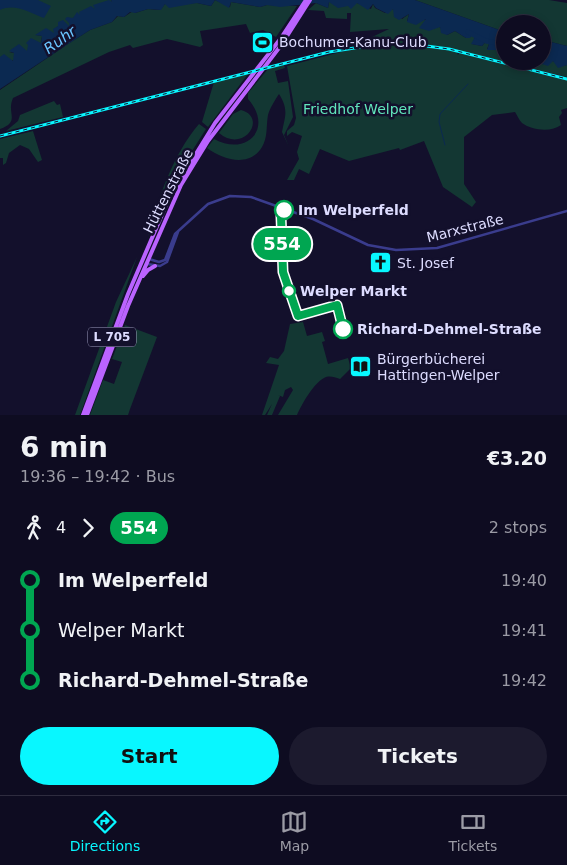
<!DOCTYPE html>
<html lang="en">
<head>
<meta charset="utf-8">
<style>
  :root { --surface:#0e0c21; --page:#1c1a2e; --text:#f1f3f6; --muted:#9b9ba5; --line:#2e2c3f; --accent:#08f7ff }
  body { margin:0; font-family:"DejaVu Sans",sans-serif; background:var(--page); color:var(--text); height:100vh; display:flex; flex-direction:column; font-size:19px; white-space:nowrap }
  * { box-sizing:border-box; margin:0 }
  p { font-size:16px; color:var(--muted) }
  .icon { flex:none; width:28px; height:28px; fill:none; stroke:currentColor; stroke-width:2; stroke-linecap:round; stroke-linejoin:round }
  .map { position:relative; height:415px; overflow:hidden }
  .drawer { display:flex; flex-direction:column; background:var(--surface); flex:1 }
  .drawer>* { flex:none }
  .badge { padding:0 10px; border-radius:16px; font-size:18px; line-height:32px }
  .tools { position:absolute; left:496px; top:15px; display:grid; gap:10px }
  .tools a { display:grid; place-items:center; width:55px; height:55px; border-radius:50%; background:var(--surface); box-shadow:0 2px 8px #0003,0 0 0 1px var(--line); font-size:25px }
  .map>.badge { position:absolute; translate:-50% -50%; box-shadow:0 0 0 2px #fff }
  .legs { display:flex; align-items:center; gap:8px; height:55px; padding:0 20px; font-size:16px }
  .legs p { margin-inline-start:auto }
  .overview { display:flex; align-items:center; justify-content:space-between; height:85px; padding:0 20px }
  h1 { font-size:28px; font-weight:800; line-height:38px }
  .cta { display:flex; gap:10px; margin-top:auto; padding:10px 20px }
  .cta a { flex:1; height:58px; border-radius:30px; background:var(--accent); color:#111; font-size:20px; font-weight:800; line-height:58px; text-align:center }
  .cta a+a { background:var(--page); color:var(--text) }
  ul { padding:0 20px; list-style:none }
  li { display:flex; align-items:center; gap:18px; height:50px; font-size:19px }
  li i { display:grid; place-items:center; width:8px; height:100%; margin:0 6px; background:currentColor }
  li i::after { content:''; width:12px; height:12px; margin:-6px; border:4px solid; border-radius:50%; background:var(--surface) }
  li p { margin-inline-start:auto }
  li:first-child i { background:linear-gradient(#0000 50%,currentColor 0) }
  li:last-child i { background:linear-gradient(currentColor 50%,#0000 0) }
  .tab-bar { display:flex; justify-content:space-around; align-items:center; height:70px; border-top:1px solid var(--line); background:var(--surface); font-size:14px; color:var(--muted) }
  .tab-bar a { display:grid; justify-items:center; gap:2px }
  .tab-bar .current { color:var(--accent) }
  .map>svg:first-child { display:block }
</style>
</head>
<body>
<div class="map">
<svg width="567" height="415" viewBox="0 0 567 415">
  <rect width="100%" height="100%" fill="#13102c"/>
  <!-- green -->
  <path fill="#133733" d="M0 0H111L113 4 73 18 69 26H58L54 34 44 30 36 35 42 36 41 43 28 45V52H9L14 53V61L0 57Z
    M215 0 230 7 231 2 260 7 267 5 297 6 276 37 263 30 250 33 246 24 200 31 203 45 200 47 167 39 133 48 130 45 109 52 13 98C6 114 21 121 0 129V90L68 44 90 30 112 22 118 16 124 17 133 11 135 13 148 9 160 10 165 4 197 3 211 6Z
    M415 0H549L567 3V46L543 40 542 24H505V32Z
    M329 2 357 3 371 9 373 4 375 8 385 13 393 9 402 19 409 14 407 21C426 18 434 19 447 35L455 31 466 38 473 33 476 35 472 44 482 46 487 40 490 42 487 49 502 50 505 46V61H541L542 64 553 61 561 66 567 65V77L456 50 458 55 459 53 567 80V108L561 110 562 113 559 117 561 125C552 132 533 131 522 123 519 120 517 115 515 112L492 115 464 137V184L476 202 472 207 443 187 424 141 400 150 399 148 349 161 320 149 309 174 299 169 294 180H287L299 159 297 152 302 136 292 132 287 136V131L294 125 296 118 287 66 360 47 380 45 379 41 368 43 372 37 389 29 350 32 351 13H347V19L326 18 324 11 308 10 316 3 328 8Z
    M284 65 285 68 275 71 278 83 288 81 293 117 284 135 289 147 282 132C285 116 289 110 279 94 275 100 270 108 268 115 266 126 268 137 262 147 249 168 224 160 207 148L214 139C247 157 274 128 248 99V93L268 69Z
    M248 74 208 127 202 122 214 82Z
    M54 101 57 105 60 104 63 117 6 131 18 121 20 115Z
    M241 110C268 117 244 154 219 133L233 114Z
    M199 124 206 129 173 181 148 236C158 199 173 154 199 124Z
    M33 131 42 160 38 162 29 149 20 145 9 153 6 163 3 165V158H0V139Z
    M137 257 80 415H75L116 302Z
    M303 322 307 336 322 332 325 341 322 342 328 364 348 358 351 368 340 379C334 377 329 375 324 378 313 384 302 404 297 415H278L293 390 291 387 285 390 283 397 278 395 280 396 272 415H267L272 404 265 415H262L279 365 266 363 270 357 278 359 284 351 290 324Z
    M125 325 157 337 130 409 128 415H90L103 380 114 384 122 362 112 359Z"/>
  <!-- water -->
  <path fill="#0b2951" d="M0 0H38L51 6 44 18C30 13 15 3 0 10Z
    M109 0 112 2 111 0H415L505 32V46L502 50H487L490 41 487 40 482 46 471 44 476 35 473 34 470 38H466L455 31 447 35 441 33 440 27 429 31 419 28 426 19 416 25 407 22 409 14 399 20 394 17 393 9 388 14 376 8 373 4 368 10 357 3 351 9 348 6 338 8 329 2 328 8 316 3 280 7 267 5 260 7 231 2 229 8 215 0 211 6 197 3 169 8 165 4 161 10 148 9 135 13 130 12 124 17 117 16 112 22 90 30 68 44 0 89V57L4 54 13 61 14 53 9 51 19 44 27 51 28 45 26 43 31 38 41 43 42 36 35 35 46 28 54 33 53 29 58 26V22L63 20 69 26V23L65 19 67 17 73 18 77 12 80 15 79 12 91 6 95 9 93 5Z
    M543 40 567 46V65L558 68 553 61 548 66 542 64Z"/>
  <g fill="none" stroke-linecap="round" stroke-linejoin="round">
    <!-- stream -->
    <path stroke="#0b2951" stroke-width="1" d="M445 145 439 122 440 114 468 84"/>
    <!-- river -->
    <path stroke="#0b2951" stroke-width="5" d="M468 32 486 41 505 45"/>
    <!-- tertiary -->
    <path stroke="#3a3c8d" stroke-width="2.5" d="M149 259 159 262 165 260 175 234 208 204 230 196 251 197 313 219 368 245 396 250 437 248 567 211
      M147 264 160 266 167 262 178 232"/>
    <!-- primary -->
    <path stroke="#ba63ff" stroke-width="4" d="M143 276 148 270 155 266
      M83 415 128 294 170 196 215 123 281 38 306 0
      M87 415 128 306 181 185 208 141 282 44 310 0"/>
    <defs>
      <path id="rail" d="M411 44 449 49 567 79
        M0 136 329 52 380 44"/>
    </defs>
    <!-- rail casing -->
    <use href="#rail" stroke="#08f7ff" stroke-width="3"/>
    <!-- rail -->
    <use href="#rail" stroke="#13102c" stroke-width="1" stroke-dasharray="4" stroke-linecap="butt"/>
  </g>
  <g fill="none" stroke-linecap="round" stroke-linejoin="round">
    <defs>
      <path id="line-1" d="M284 210 281 216 283 272 298 316 337 305 343 329"/>
    </defs>
    <!-- line-1 casing -->
    <use href="#line-1" stroke="#fff" stroke-width="11"/>
    <!-- line-1 -->
    <use href="#line-1" stroke="#00a651" stroke-width="8"/>
  </g>
  <!-- icons -->
  <defs>
    <symbol id="stadium-square" viewBox="-11 -11 22 22"><rect x="-9" y="-9" width="18" height="18" rx="4" fill="#08f7ff" stroke="#13102c"/><path d="M0-5a6.5 5 0 1 0 0 10a6.5 5 0 1 0 0-10ZM-3.5-1.8h7v3.6h-7Z" fill="#111"/></symbol>
    <symbol id="church-square" viewBox="-11 -11 22 22"><rect x="-9" y="-9" width="18" height="18" rx="4" fill="#08f7ff" stroke="#13102c"/><path d="M-1.2-6h2.4v3.5h3.3v2.4h-3.3V6h-2.4V-.1h-3.3v-2.4h3.3Z" fill="#111"/></symbol>
    <symbol id="library-square" viewBox="-11 -11 22 22"><rect x="-9" y="-9" width="18" height="18" rx="4" fill="#08f7ff" stroke="#13102c"/><path d="M-6-4Q-3-5.5-.7-3.5V5Q-3 3-6 4ZM6-4Q3-5.5 .7-3.5V5Q3 3 6 4Z" fill="#111"/></symbol>
  </defs>
  <g fill-rule="evenodd">
    <use href="#stadium-square" x="250" y="30" width="25" height="25"/>
    <use href="#church-square" x="368" y="250" width="25" height="25"/>
    <use href="#library-square" x="348" y="354" width="25" height="25"/>
  </g>
  <!-- markers -->
  <g fill="#fff" stroke="#00a651" stroke-width="2.5">
    <circle cx="284" cy="210" r="9"/>
    <circle cx="289" cy="291" r="6"/>
    <circle cx="343" cy="329" r="9"/>
  </g>
  <g text-anchor="middle" stroke-width="5" stroke-linejoin="round" paint-order="stroke">
    <!-- shield labels -->
    <rect fill="#13102c" stroke="#a09fc0" stroke-width="1" x="88" y="327.5" width="48" height="19" rx="4"/>
    <g font-size="12" font-weight="bold" fill="#dddcff">
      <text x="112" y="341">L 705</text>
    </g>
    <!-- poi labels -->
    <g font-size="14" fill="#dddcff" stroke="#13102c" text-anchor="start">
      <text x="279" y="47">Bochumer-Kanu-Club</text>
      <text x="397" y="268">St. Josef</text>
      <text x="377" y="364">Bürgerbücherei<tspan x="377" dy="16">Hattingen-Welper</tspan></text>
    </g>
    <!-- park labels -->
    <g font-size="14" fill="#61e6bc" stroke="#13102c">
      <text x="358" y="114">Friedhof Welper</text>
    </g>
    <!-- street labels -->
    <g font-size="14" fill="#dddcff" stroke="#13102c">
      <text transform="translate(168 191) rotate(-63)" y="5">Hüttenstraße</text>
      <text transform="translate(465 228) rotate(-14)" y="5">Marxstraße</text>
    </g>
    <!-- stop labels -->
    <g font-size="14" font-weight="bold" fill="#dddcff" stroke="#13102c" text-anchor="start">
      <text x="298" y="215">Im Welperfeld</text>
      <text x="300" y="296">Welper Markt</text>
      <text x="357" y="334">Richard-Dehmel-Straße</text>
    </g>
    <!-- water labels -->
    <g font-size="15" font-style="italic" fill="#6ac4ff" stroke="#13102c">
      <text transform="translate(60 40) rotate(-36)" y="5">Ruhr</text>
    </g>
  </g>
</svg>
<div class="tools">
<a><svg class="icon" aria-label="layers" viewBox="0 0 24 24"><path d="M12 4l9 5-9 5-9-5zM3 14l9 5 9-5"/></svg></a>
</div>
<b class="badge" style="left:282px;top:244px;background:#00a651;color:#fff">554</b>
</div>
<section class="drawer">
<div class="overview"><div><h1>6 min</h1><p>19:36 – 19:42 · Bus</p></div><b>€3.20</b></div>
<div class="legs"><svg class="icon" aria-label="walk" viewBox="0 0 24 24"><circle cx="13" cy="4" r="2"/><path d="M13 8l-2 6 4 7M11 14l-3 7M7 12l3-4h3l4 4"/></svg>4<svg class="icon" aria-label="forward" viewBox="0 0 24 24"><path d="M9 5l7 7-7 7"/></svg><b class="badge" style="background:#00a651;color:#fff">554</b><p>2 stops</p></div>
<ul>
<li><i style="color:#00a651"></i><b>Im Welperfeld</b><p>19:40</p></li>
<li><i style="color:#00a651"></i><span>Welper Markt</span><p>19:41</p></li>
<li><i style="color:#00a651"></i><b>Richard-Dehmel-Straße</b><p>19:42</p></li>
</ul>
<div class="cta"><a>Start</a><a>Tickets</a></div>
</section>
<nav class="tab-bar">
<a class="current"><svg class="icon" aria-label="directions" viewBox="0 0 24 24"><path d="M12 3l9 9-9 9-9-9zM9 14v-3h6M13 9l2 2-2 2"/></svg>Directions</a>
<a><svg class="icon" aria-label="map" viewBox="0 0 24 24"><path d="M3 6l6-2 6 2 6-2v14l-6 2-6-2-6 2zM9 4v14M15 6v14"/></svg>Map</a>
<a><svg class="icon" aria-label="tickets" viewBox="0 0 24 24"><path d="M3 7h18v10H3zM15 7v10"/></svg>Tickets</a>
</nav>
</body>
</html>
